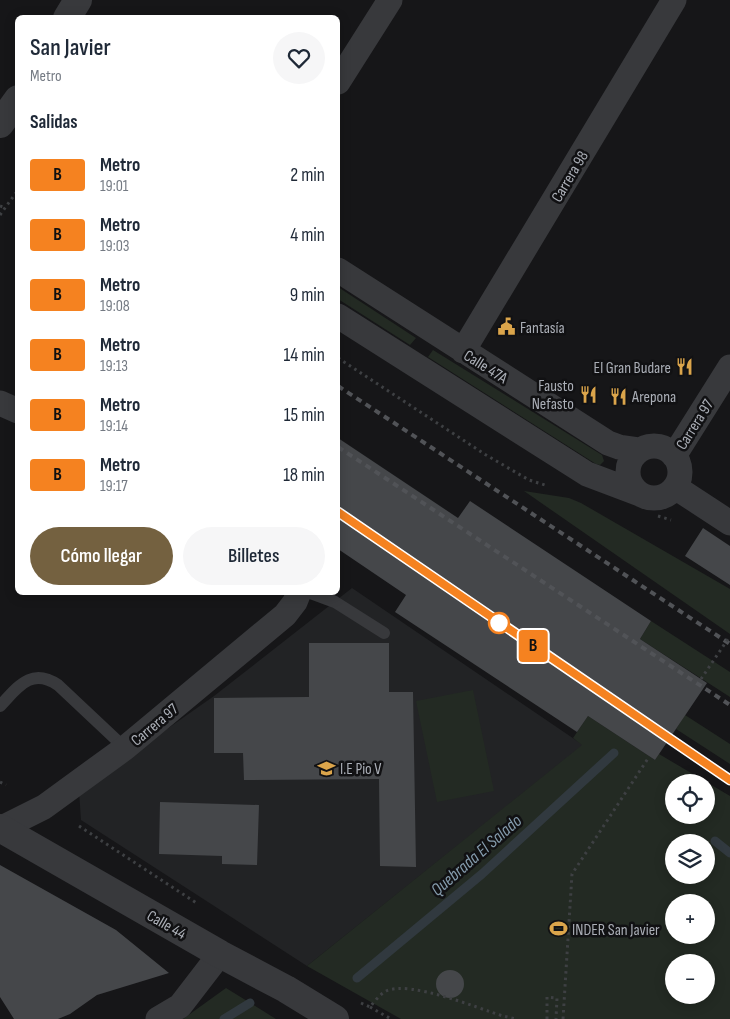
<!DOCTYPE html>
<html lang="es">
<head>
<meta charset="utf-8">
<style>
  :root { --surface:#fff; --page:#f6f6f7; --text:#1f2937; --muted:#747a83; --accent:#746140 }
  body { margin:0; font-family:"Sofia Sans Condensed",sans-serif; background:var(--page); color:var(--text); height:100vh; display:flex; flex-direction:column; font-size:19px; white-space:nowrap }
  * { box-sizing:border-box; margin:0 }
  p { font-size:16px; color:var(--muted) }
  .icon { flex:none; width:28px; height:28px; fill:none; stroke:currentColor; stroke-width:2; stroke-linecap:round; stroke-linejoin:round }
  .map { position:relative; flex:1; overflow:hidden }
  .sheet { position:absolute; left:15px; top:15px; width:325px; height:580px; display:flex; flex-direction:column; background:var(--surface); border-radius:8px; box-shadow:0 2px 12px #0003 }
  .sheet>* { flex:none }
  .badge { padding:0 10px; border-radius:4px; font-size:18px; line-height:32px }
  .controls { position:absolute; left:665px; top:774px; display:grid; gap:10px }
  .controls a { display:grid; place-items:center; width:50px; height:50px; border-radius:50%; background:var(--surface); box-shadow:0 2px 12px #0003; font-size:25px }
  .map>.badge { position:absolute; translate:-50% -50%; box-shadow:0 0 0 2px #fff }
  h2 { padding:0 15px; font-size:19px; line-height:45px }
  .round { display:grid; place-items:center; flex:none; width:52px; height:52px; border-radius:26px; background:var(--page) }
  .summary { display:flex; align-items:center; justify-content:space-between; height:85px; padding:0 15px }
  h1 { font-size:24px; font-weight:600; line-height:38px }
  .action { display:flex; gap:10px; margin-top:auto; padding:10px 15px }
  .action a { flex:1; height:58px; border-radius:30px; background:var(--accent); color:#fff; font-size:20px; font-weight:600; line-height:58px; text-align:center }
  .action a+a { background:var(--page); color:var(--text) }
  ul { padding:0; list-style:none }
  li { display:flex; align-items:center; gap:15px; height:60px; padding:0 15px }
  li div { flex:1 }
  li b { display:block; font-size:19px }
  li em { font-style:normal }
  li .badge { min-width:55px; font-weight:700; text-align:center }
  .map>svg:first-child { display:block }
</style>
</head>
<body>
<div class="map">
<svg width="730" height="1019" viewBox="0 0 730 1019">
  <rect width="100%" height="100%" fill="#161618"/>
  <!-- built -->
  <path fill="#222325" d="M352 588 583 745 307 966 81 820 79 791 214 696Z"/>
  <!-- green -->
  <path fill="#232a23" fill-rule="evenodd" d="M338 287 416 338 410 345 338 299Z
    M433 350 602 455 604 461 600 465 596 464 428 357Z
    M524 491 569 498 581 503 730 589V634Z
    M651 621 730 672V697L640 639Z
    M473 690 494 791 437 802 416 701Z
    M685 715 730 744V764L676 729Z
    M588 716 655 760 659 754 730 796V1019H401L307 966 582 745 573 738ZM674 782H706V815H674ZM674 842H706V875H674ZM674 902H706V935H674ZM674 962H706V995H674Z
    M226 988 276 1019H183Z"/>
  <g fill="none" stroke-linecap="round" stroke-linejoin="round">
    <!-- stream -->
    <path stroke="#31393f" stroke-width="9" d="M715 841 730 853
      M357 978 482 874 614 753
      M224 1019 250 1003"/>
  </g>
  <!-- building -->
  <path fill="#45474a" d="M338 438 458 518 470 501 651 621 640 639 707 683 655 760 588 716 577 732 395 612 406 595 338 549Z
    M703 528 730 546V585L685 556Z
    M309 643H389V692H413L416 867 380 866 379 779 244 780 243 753H214V698L309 697Z
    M160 802 259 805 257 865 222 864V856L159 854Z
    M0 865 116 930 169 973 97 995 70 1014 58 1019H14L0 997Z
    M436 984a14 14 0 1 1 28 0a14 14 0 1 1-28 0Z"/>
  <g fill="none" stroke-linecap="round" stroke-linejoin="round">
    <!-- path -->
    <path stroke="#3e4043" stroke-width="3" stroke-dasharray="2.5 4" stroke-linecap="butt" d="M0 206 5 208
      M0 215 18 190
      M338 358 486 455 529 480 548 486
      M658 516 671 520
      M0 782 6 785
      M79 826 198 904
      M361 1003 370 1007C374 1002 380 994 386 991 410 980 477 1008 503 1016L516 1019
      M370 1007 391 1019
      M547 1019V997L557 998 556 1019
      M563 1019 572 874 649 757"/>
    <!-- service -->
    <path stroke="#38393c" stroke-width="12" d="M308 592 335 602 384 633
      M0 706C18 687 31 667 58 685L125 748"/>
    <!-- minor -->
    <path stroke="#38393c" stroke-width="25" d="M338 82 390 0
      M338 270 608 443 619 447 640 450
      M338 316 587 474 640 494
      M463 351 674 0
      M0 403 18 411
      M628 472a26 26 0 1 1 52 0a26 26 0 1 1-52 0Z
      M674 456 730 367
      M675 487 730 523
      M0 829 44 807 125 748 285 615 295 602 299 592
      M158 1019 180 1006 220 954"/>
    <!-- tertiary -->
    <path stroke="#38393c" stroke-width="28" d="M67 18 78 0
      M0 124 18 99
      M0 828 220 954 286 989 335 1019"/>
    <!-- rail -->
    <path stroke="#515357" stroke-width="4" stroke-dasharray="6 5" stroke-linecap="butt" d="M338 386 730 644
      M338 447 730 705
      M338 512 730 780"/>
    <!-- path-bridge -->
    <path stroke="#3e4043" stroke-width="3" stroke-dasharray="2.5 4" stroke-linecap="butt" d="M701 679 730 636"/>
  </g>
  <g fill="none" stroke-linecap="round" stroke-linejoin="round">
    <defs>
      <path id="line" d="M338 512 730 780"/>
    </defs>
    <!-- line casing -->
    <use href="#line" stroke="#fff" stroke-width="11"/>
    <!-- line -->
    <use href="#line" stroke="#f58220" stroke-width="8"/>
  </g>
  <!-- icons -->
  <defs>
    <symbol id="civic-bare" viewBox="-9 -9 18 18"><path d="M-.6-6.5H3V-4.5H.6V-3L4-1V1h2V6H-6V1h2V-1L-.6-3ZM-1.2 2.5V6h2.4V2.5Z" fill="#dba54b" stroke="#111113" stroke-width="2.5" paint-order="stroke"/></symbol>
    <symbol id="restaurant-bare" viewBox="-9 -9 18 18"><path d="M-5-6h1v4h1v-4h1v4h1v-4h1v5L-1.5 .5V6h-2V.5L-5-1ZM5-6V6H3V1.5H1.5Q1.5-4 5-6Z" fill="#dba54b" stroke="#111113" stroke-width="2.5" paint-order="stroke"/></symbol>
    <symbol id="university-bare" viewBox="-9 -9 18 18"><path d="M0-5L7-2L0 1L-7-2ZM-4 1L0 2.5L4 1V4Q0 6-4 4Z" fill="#dba54b" stroke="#111113" stroke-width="2.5" paint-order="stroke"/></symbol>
    <symbol id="stadium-bare" viewBox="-9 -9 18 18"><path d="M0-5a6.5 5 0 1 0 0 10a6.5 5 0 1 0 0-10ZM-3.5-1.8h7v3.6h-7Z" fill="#dba54b" stroke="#111113" stroke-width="2.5" paint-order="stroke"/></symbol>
  </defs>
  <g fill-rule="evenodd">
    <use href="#civic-bare" x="494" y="314" width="25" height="25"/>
    <use href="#restaurant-bare" x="672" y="354" width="25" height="25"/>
    <use href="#restaurant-bare" x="576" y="382" width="25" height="25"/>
    <use href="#restaurant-bare" x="606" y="384" width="25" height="25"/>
    <use href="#university-bare" x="314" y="756" width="25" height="25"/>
    <use href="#stadium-bare" x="546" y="916" width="25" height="25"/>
  </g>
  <!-- markers -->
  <circle fill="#fff" stroke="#f58220" stroke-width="2.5" cx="499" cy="623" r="10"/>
  <g text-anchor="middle" stroke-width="5" stroke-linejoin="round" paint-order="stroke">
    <!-- street labels -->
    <g font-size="16" fill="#aaaeb6" stroke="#111113">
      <text transform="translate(569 176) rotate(-59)" y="6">Carrera 98</text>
      <text transform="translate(486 366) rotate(32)" y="6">Calle 47A</text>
      <text transform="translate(694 424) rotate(-58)" y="6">Carrera 97</text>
      <text transform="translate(154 724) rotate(-40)" y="6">Carrera 97</text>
      <text transform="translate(167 924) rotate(30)" y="6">Calle 44</text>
    </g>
    <!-- poi labels -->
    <g font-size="16" fill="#aaaeb6" stroke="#111113" text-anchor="start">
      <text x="520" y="333">Fantasía</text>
      <text x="671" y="373" text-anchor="end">El Gran Budare</text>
      <text x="574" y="391" text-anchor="end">Fausto<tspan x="574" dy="18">Nefasto</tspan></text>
      <text x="632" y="402">Arepona</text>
      <text x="340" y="774">I.E Pio V</text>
      <text x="572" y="935">INDER San Javier</text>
    </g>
    <!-- water labels -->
    <g font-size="18" font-style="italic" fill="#859cad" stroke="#111113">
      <text transform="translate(476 855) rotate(-41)" y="6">Quebrada El Salado</text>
    </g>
  </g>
</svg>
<div class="controls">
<a><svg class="icon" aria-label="locate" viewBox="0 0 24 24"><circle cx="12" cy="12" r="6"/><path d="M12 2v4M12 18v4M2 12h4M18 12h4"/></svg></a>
<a><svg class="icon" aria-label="layers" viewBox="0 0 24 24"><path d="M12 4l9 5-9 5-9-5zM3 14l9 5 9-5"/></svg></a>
<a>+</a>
<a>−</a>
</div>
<b class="badge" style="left:533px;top:646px;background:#f58220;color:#111">B</b>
<section class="sheet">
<div class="summary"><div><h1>San Javier</h1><p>Metro</p></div><a class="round"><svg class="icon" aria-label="heart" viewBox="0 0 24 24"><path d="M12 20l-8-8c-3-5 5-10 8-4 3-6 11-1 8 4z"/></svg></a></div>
<h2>Salidas</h2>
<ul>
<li><span class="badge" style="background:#f58220;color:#111">B</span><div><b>Metro</b><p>19:01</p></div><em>2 min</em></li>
<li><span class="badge" style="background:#f58220;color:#111">B</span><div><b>Metro</b><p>19:03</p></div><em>4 min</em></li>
<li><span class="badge" style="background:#f58220;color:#111">B</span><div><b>Metro</b><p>19:08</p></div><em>9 min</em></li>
<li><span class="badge" style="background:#f58220;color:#111">B</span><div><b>Metro</b><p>19:13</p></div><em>14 min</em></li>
<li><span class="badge" style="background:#f58220;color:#111">B</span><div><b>Metro</b><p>19:14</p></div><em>15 min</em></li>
<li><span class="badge" style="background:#f58220;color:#111">B</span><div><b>Metro</b><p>19:17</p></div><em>18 min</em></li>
</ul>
<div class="action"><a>Cómo llegar</a><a>Billetes</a></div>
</section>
</div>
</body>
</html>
